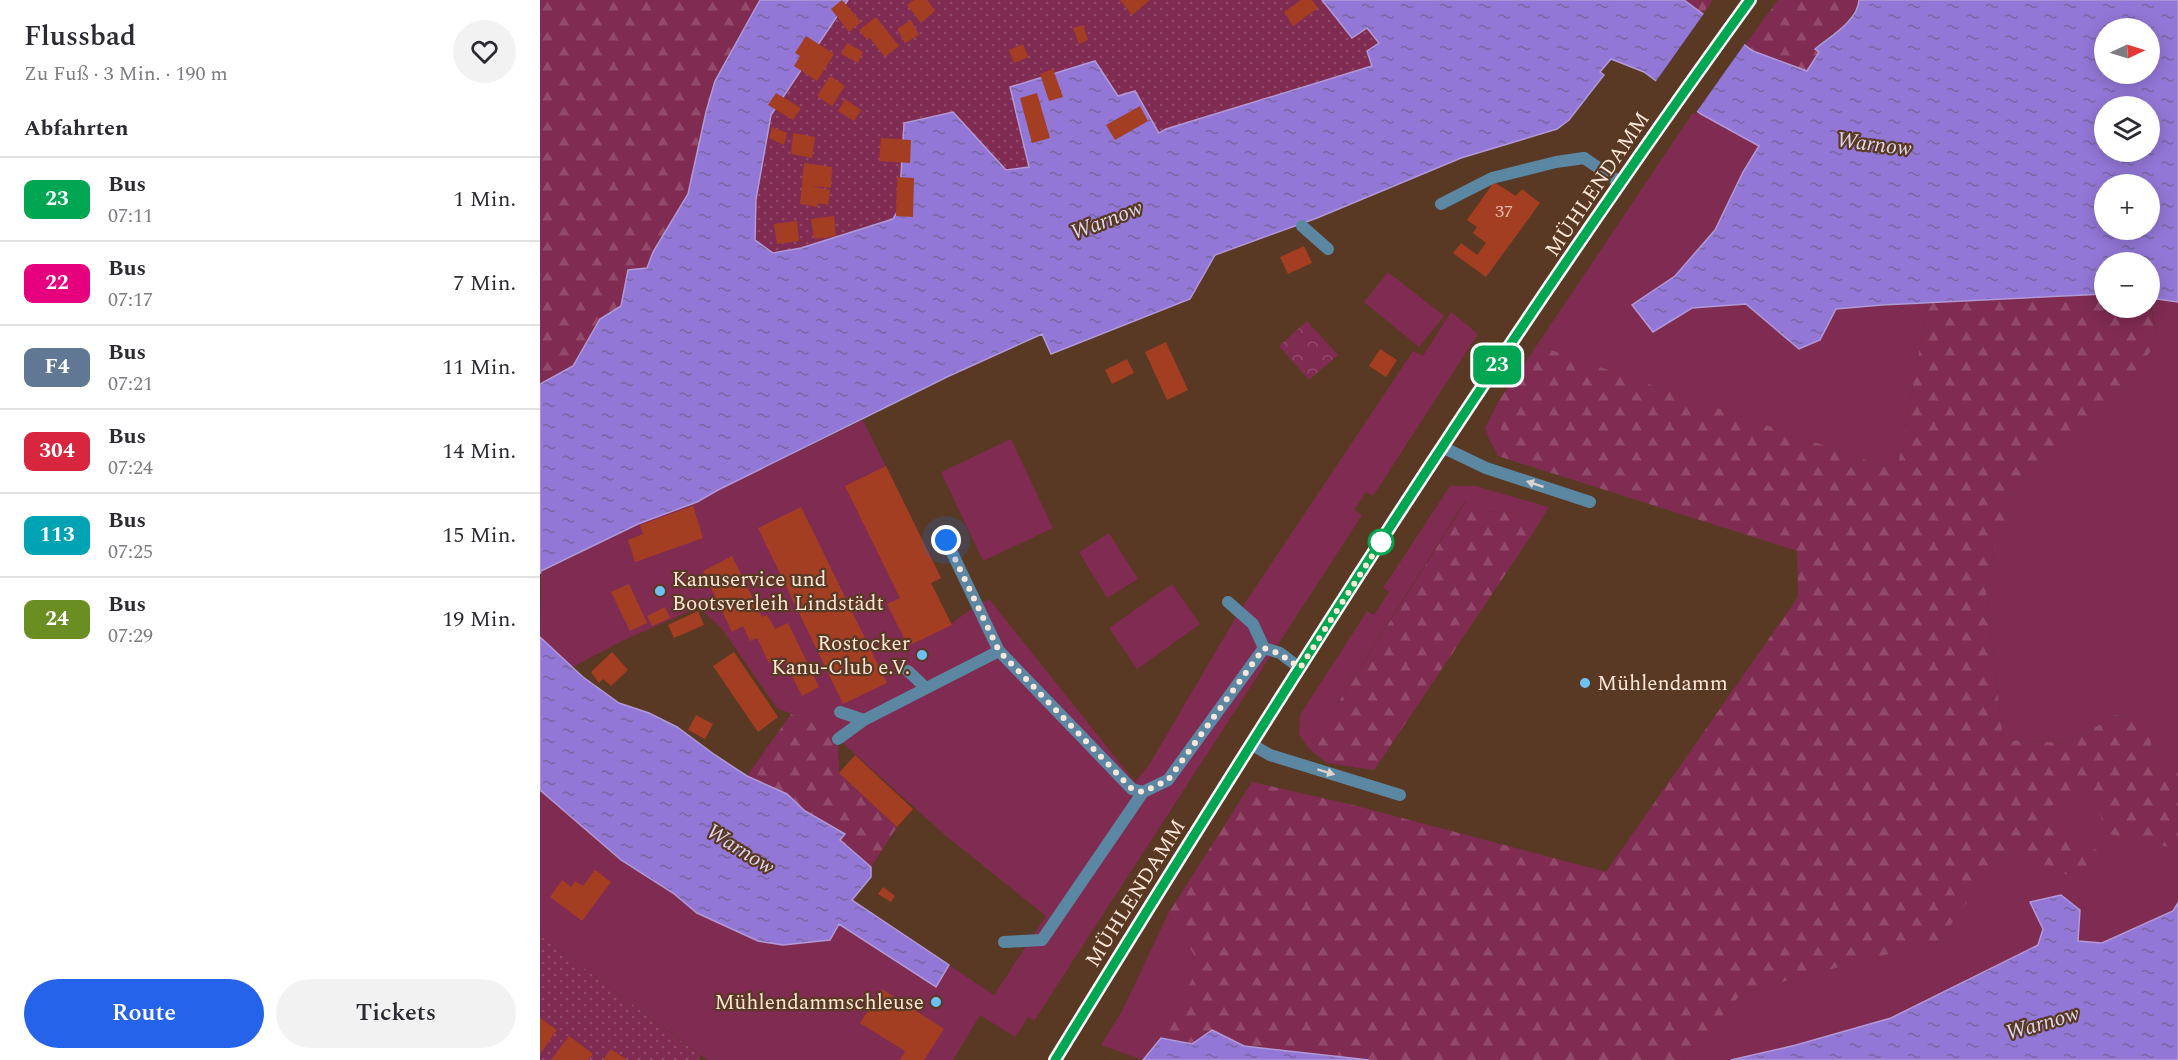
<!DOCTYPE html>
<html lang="de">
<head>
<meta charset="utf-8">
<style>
  :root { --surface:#fff; --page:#f2f2f3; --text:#2b2b33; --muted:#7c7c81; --line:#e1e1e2; --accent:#2563eb }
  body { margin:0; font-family:Spectral,serif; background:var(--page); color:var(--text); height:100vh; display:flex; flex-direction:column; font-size:22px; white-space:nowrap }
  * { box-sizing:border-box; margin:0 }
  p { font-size:20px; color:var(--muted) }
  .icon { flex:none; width:33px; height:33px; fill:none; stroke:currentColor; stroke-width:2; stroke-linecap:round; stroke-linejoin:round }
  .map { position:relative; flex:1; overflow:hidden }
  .panel { display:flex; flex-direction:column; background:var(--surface); width:540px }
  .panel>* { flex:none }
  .badge { padding:0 12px; border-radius:9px; font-size:21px; line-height:39px }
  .needle { width:39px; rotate:86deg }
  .controls { position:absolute; left:1554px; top:18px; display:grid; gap:12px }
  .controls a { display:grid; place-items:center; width:66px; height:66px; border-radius:50%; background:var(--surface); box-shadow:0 3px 15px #0003; font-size:30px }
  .you { position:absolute; width:30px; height:30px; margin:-15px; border:4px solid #fff; border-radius:50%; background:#1a73e8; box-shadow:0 0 0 9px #1a73e833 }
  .map>.badge { position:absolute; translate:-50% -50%; box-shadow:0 0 0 3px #fff }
  h2 { padding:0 24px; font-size:22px; line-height:54px }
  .round { display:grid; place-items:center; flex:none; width:63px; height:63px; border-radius:32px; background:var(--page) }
  .overview { display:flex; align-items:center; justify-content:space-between; height:102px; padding:0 24px }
  h1 { font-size:28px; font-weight:600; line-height:45px }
  .cta { display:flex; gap:12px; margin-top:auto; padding:12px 24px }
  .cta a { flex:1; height:69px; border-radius:36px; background:var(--accent); color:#fff; font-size:24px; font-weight:600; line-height:69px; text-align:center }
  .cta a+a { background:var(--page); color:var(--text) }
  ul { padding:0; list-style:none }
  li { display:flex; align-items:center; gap:18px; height:84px; padding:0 24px; border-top:2px solid var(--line) }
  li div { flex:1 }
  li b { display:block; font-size:22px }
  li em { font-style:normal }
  li .badge { min-width:66px; font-weight:700; text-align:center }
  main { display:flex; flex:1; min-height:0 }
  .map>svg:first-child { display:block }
</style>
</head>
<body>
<main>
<section class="panel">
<div class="overview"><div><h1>Flussbad</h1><p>Zu Fuß · 3 Min. · 190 m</p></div><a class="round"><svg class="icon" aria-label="heart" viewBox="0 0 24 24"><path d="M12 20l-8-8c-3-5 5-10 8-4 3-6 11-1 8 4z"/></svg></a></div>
<h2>Abfahrten</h2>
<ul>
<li><span class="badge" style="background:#00a651;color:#fff">23</span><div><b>Bus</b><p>07:11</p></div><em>1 Min.</em></li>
<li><span class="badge" style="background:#e6007e;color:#fff">22</span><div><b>Bus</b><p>07:17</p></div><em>7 Min.</em></li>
<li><span class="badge" style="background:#607893;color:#fff">F4</span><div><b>Bus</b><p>07:21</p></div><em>11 Min.</em></li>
<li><span class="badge" style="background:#d7263d;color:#fff">304</span><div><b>Bus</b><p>07:24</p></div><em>14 Min.</em></li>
<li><span class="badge" style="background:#00a3b4;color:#fff">113</span><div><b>Bus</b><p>07:25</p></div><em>15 Min.</em></li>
<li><span class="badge" style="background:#6b8e23;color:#fff">24</span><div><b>Bus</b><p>07:29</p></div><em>19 Min.</em></li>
</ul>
<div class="cta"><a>Route</a><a>Tickets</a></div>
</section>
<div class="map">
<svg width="1638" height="1060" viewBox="0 0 1638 1060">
  <defs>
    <pattern id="forest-firs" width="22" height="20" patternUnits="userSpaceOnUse" patternTransform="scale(1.5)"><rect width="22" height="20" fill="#802b52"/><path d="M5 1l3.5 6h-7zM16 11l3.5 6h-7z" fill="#934a6a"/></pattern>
    <pattern id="park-crowns" width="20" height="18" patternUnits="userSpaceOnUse" patternTransform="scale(1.5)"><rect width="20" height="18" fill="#802b52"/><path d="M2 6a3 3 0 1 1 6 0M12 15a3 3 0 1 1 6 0" fill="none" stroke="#934a6a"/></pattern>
    <pattern id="garden-dots" width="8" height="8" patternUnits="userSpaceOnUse" patternTransform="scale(1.5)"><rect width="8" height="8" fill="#802b52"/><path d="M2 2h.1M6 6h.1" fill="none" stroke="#934a6a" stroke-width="1.8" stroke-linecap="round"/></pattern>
    <pattern id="water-ripples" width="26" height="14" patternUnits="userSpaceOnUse" patternTransform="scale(1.5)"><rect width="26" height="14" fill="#9377d7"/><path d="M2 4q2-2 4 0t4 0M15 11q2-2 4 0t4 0" fill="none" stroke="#7a66a2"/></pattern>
  </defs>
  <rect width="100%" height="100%" fill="#593923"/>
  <!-- grass -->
  <path fill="#802b52" d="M1154 111 1219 146 1203 172 1175 229 1135 276 1093 305 1114 332 1152 308 1207 304 1259 349 1280 340 1296 309 1388 303 1357 471 997 345Z
    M848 272 904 316 879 347 824 302Z
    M1610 298 1638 302V766L1618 771 1605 719 1575 715 1530 743 1463 740 1445 582 1473 494 1577 397 1618 341Z
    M911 312 938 334 833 496 826 492 814 510 822 515 494 1021 488 1017 475 1037 440 1015 413 1060H167L0 935V790L81 860 133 893 157 913 218 941 243 945 298 923 395 986 409 965 454 995 506 916 405 835 287 729 237 708 182 629 159 607 82 641 33 667 0 637 1 572 98 524 157 502 178 490 323 420 401 578 391 583 411 624 437 605 449 599 595 782 609 765 699 612 873 351 883 356Z
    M958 402 963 444 958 456 949 439 945 428Z
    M471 439 513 528 443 561 401 472Z
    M910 486H935L1009 507 995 530 977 513 940 511 925 501 769 749 759 734 760 715 827 611 834 615 849 592 843 588Z
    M569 533 598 579 567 598 539 552Z
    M632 584 660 624 597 669 569 628Z
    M1549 788 1569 834 1638 849V903L1633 911 1562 943 1538 941 1540 910 1491 903 1503 929 1498 945 1351 1018 1256 1045 1191 1060H1143L1203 992 1399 941 1464 851 1562 854 1494 813Z
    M628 914 661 964 621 1038 603 1060 561 1045 582 1011Z"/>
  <!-- forest -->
  <path fill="url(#forest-firs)" d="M0 0H220L175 81 166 112 148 194 113 252 107 268 88 270 81 306 60 319 33 366 0 384Z
    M1144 0H1173L1163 14Z
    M1238 0H1319L1318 5 1303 29 1293 33 1275 49 1280 52 1267 71 1213 51 1205 45Z
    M1564 294V308H1610V304L1618 341 1577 397 1473 494 1445 582 1463 740 1530 743 1575 715 1605 719 1618 771 1638 766V849L1569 834 1548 789 1495 813 1563 854 1550 883 1464 851 1399 941 1203 992 1143 1060H829L704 1046 672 1030 652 1044 621 1038 660 964 628 914 712 782 813 805 1066 872 1258 597 1257 551 958 456 963 444 958 402 997 345 1357 471 1388 303Z
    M926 501 940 511 977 513 995 530 834 770 787 763 769 749Z
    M251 714 287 729 298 739 299 773 357 827 331 867 300 840 304 834 265 811 247 794 207 776Z"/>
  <!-- park -->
  <path fill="url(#park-crowns)" d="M767 321 798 355 769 380 739 346Z"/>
  <!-- garden -->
  <path fill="url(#garden-dots)" d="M308 0H782L812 37 827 28 840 44 832 66 626 129 619 133 595 91 578 96 555 61 470 87 489 167 466 170 413 112 365 122 359 209 353 219 261 248 233 253 215 241 216 199 231 115Z
    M0 935 161 1056 158 1060H0Z"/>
  <!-- water -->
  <path fill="url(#water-ripples)" stroke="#b299d8" stroke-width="1.5" fill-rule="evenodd" d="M220 0H308L231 115 216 199 215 240 233 253 261 248 353 219 359 209 364 123 413 112 466 170 489 167 470 87 555 61 578 96 595 91 619 133 626 129 832 66 827 51 839 43 827 28 812 38 782 0H1144L1213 51 1267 71 1279 52 1275 49C1289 37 1318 21 1319 0H1638V302L1610 298V262H1564V294L1342 305 1296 309 1280 340 1259 349 1206 304 1152 308 1113 332 1092 305 1135 276 1175 230 1203 172 1219 146 1161 114 1104 72 1071 59 1060 72 1064 75 1029 120 1017 129 921 158 777 218 675 255 650 299 511 354 502 334 409 376 178 490 157 502 98 524 1 571 0 574V384L33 366 60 319 81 306 88 270 107 268 113 252 148 194 166 112 175 81ZM1564 28H1610V74H1564ZM1564 106H1610V152H1564ZM1564 184H1610V230H1564Z
    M0 637 43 677 79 703 109 713 137 727 175 755 207 776 247 794 265 811 305 834 300 840 331 867V877L312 900 409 965 396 987 299 924 290 940 243 945 218 941 157 913 133 893 81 860 0 790Z
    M1521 895 1540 910 1538 941 1562 943 1633 911 1638 903V1060H1191L1256 1045 1351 1018 1498 945 1503 929 1490 902Z
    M672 1030 704 1046 829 1060H603L621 1038 652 1044Z"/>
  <!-- pier -->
  <path fill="#593923" d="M1165 12 1206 42 1155 114 1114 84Z
    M496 1019 555 1055 565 1057 567 1060 554 1058 552 1060H506L481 1044Z"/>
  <!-- building -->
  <path fill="#a43e23" d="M302 0 321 22 309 32 291 9Z
    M374 0H387L395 11 381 23 367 5Z
    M580 0H610L592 15Z
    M761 0H772L778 8 753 26 744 12Z
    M336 17 359 46 345 57 330 38 327 40 319 30Z
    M371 20 379 35 365 43 357 29Z
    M543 25 548 40 539 44 533 28Z
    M266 36 294 54 277 81 254 66 260 56 255 53Z
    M307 43 323 52 318 63 301 54Z
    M483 44 488 57 474 63 469 50Z
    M513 69 523 97 509 101 500 74Z
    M290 76 305 86 292 106 277 96Z
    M236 93 261 108 253 120 228 105Z
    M497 93 510 138 492 143 480 98Z
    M305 99 321 110 314 121 298 111Z
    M600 106 608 121 575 140 566 125Z
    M232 127 247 133 244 145 229 138Z
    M253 133 275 137 272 158 251 154Z
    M341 138 371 140 370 163 339 161Z
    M264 163 292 167 291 188 270 186 290 190 288 205 278 203V207L260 204Z
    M357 177 374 178 373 217 356 216Z
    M954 182 976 196 982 189 1000 203 946 277 913 253 921 243 937 255 946 243 933 233 937 227 927 220Z
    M294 216 296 236 274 239 271 219Z
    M257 221 259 241 237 244 234 224Z
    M764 246 772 263 748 274 740 257Z
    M626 342 648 390 627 400 605 352Z
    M840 349 857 360 846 377 829 366Z
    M587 359 594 373 572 384 565 370Z
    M346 466 401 578 391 583 412 625 368 646 347 604 360 598 305 486Z
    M153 506 163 538 95 562 88 540 103 534 100 525Z
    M261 507 347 683 303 704 218 528Z
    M192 556 222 617 227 615 235 629 248 623 279 687 262 696 242 656 229 663 217 638 210 641 203 626 192 632 163 571Z
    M89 584 107 623 90 631 71 592Z
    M125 607 130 618 112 626 107 616Z
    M158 611 164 625 134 638 128 625Z
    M72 652 88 670 71 686 63 679 59 683 51 672Z
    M194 652 238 717 218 732 173 666Z
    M156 715 173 724 165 739 148 730Z
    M315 755 373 809 357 827 299 773Z
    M55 870 71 882 42 921 10 897 22 880 31 887 35 881 43 886Z
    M343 887 355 896 351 902 338 894Z
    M342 989 404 1029 384 1060H360L365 1051 320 1023Z
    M0 1018 17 1030 0 1054Z
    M29 1036 53 1054 48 1060H11Z
    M71 1049 87 1060H63Z"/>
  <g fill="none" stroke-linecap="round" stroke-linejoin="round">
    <!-- lane -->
    <path stroke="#5b87a2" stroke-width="12" d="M1044 158 1081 183
      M762 226 788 249
      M902 447 946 468 1050 502
      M406 540 459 651
      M688 602 713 624 724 648 740 653 760 668
      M368 671 386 688
      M300 712 324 720 459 651 592 789 603 792
      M298 739 324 720
      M711 744 730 755 860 795
      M464 942 502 940 603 792 628 780 724 648"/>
    <!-- street -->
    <path stroke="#5b87a2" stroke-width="12" d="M901 204 952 178 1016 162 1044 158"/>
    <!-- secondary -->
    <path stroke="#64aed8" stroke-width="12" d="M515 1060C735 700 962 343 1210 0"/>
  </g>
  <!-- one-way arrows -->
  <defs><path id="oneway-solid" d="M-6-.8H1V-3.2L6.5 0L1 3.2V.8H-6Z" transform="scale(1.5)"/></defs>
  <g fill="#dbd4ce">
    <use href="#oneway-solid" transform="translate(995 484) rotate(-162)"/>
    <use href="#oneway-solid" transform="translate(786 772) rotate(17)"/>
  </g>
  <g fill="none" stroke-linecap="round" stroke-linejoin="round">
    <defs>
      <path id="line" d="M515 1060C736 700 962 342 1210 0"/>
    </defs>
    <!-- line casing -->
    <use href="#line" stroke="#fff" stroke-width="14"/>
    <!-- line -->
    <use href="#line" stroke="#00a651" stroke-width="9"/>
    <!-- walk -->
    <path stroke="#fbe7d9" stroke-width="6" stroke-dasharray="0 10.8" d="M406 540 459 651 592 789 603 792 628 780 724 648 740 654 760 668 841 542"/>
  </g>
  <!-- markers -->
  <circle fill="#fff" stroke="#00a651" stroke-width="3" cx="841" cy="542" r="12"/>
  <g fill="#6dc2f3" stroke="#593923" stroke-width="2">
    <circle cx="120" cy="591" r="6"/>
    <circle cx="382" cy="655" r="6"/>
    <circle cx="1045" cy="683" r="6"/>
    <circle cx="396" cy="1002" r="6"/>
  </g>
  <g text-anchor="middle" stroke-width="4.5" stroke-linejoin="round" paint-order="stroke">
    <!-- number labels -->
    <g font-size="18" fill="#e5bdac">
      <text x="964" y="217">37</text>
    </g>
    <!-- street labels -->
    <g font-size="21" fill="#fbe7d9" stroke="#593923">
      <text transform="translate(1057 184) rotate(-56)" y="7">MÜHLENDAMM</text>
      <text transform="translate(595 893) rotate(-58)" y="7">MÜHLENDAMM</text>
    </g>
    <!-- poi labels -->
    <g font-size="21" fill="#fbe7d9" stroke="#593923" text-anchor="start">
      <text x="132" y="586">Kanuservice und<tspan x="132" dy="24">Bootsverleih Lindstädt</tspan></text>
      <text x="370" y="650" text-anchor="end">Rostocker<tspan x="370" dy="24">Kanu-Club e.V.</tspan></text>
      <text x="1057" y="690">Mühlendamm</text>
      <text x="384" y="1009" text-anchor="end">Mühlendammschleuse</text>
    </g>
    <!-- water labels -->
    <g font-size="22" font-style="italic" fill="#dcd6ef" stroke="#593923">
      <text transform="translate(1334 143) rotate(7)" y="8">Warnow</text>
      <text transform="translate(566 219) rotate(-21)" y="8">Warnow</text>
      <text transform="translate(201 848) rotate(32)" y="8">Warnow</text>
      <text transform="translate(1502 1022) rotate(-16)" y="8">Warnow</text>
    </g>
  </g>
</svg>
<div class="controls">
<a><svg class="needle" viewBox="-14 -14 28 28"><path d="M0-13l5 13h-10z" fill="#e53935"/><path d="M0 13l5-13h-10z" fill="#7c7c81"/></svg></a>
<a><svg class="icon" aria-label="layers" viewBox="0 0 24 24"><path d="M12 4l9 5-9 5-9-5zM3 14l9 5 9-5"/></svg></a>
<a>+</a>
<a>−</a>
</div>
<div class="you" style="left:406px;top:540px"></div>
<b class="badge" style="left:957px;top:365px;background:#00a651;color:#fff">23</b>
</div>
</main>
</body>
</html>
